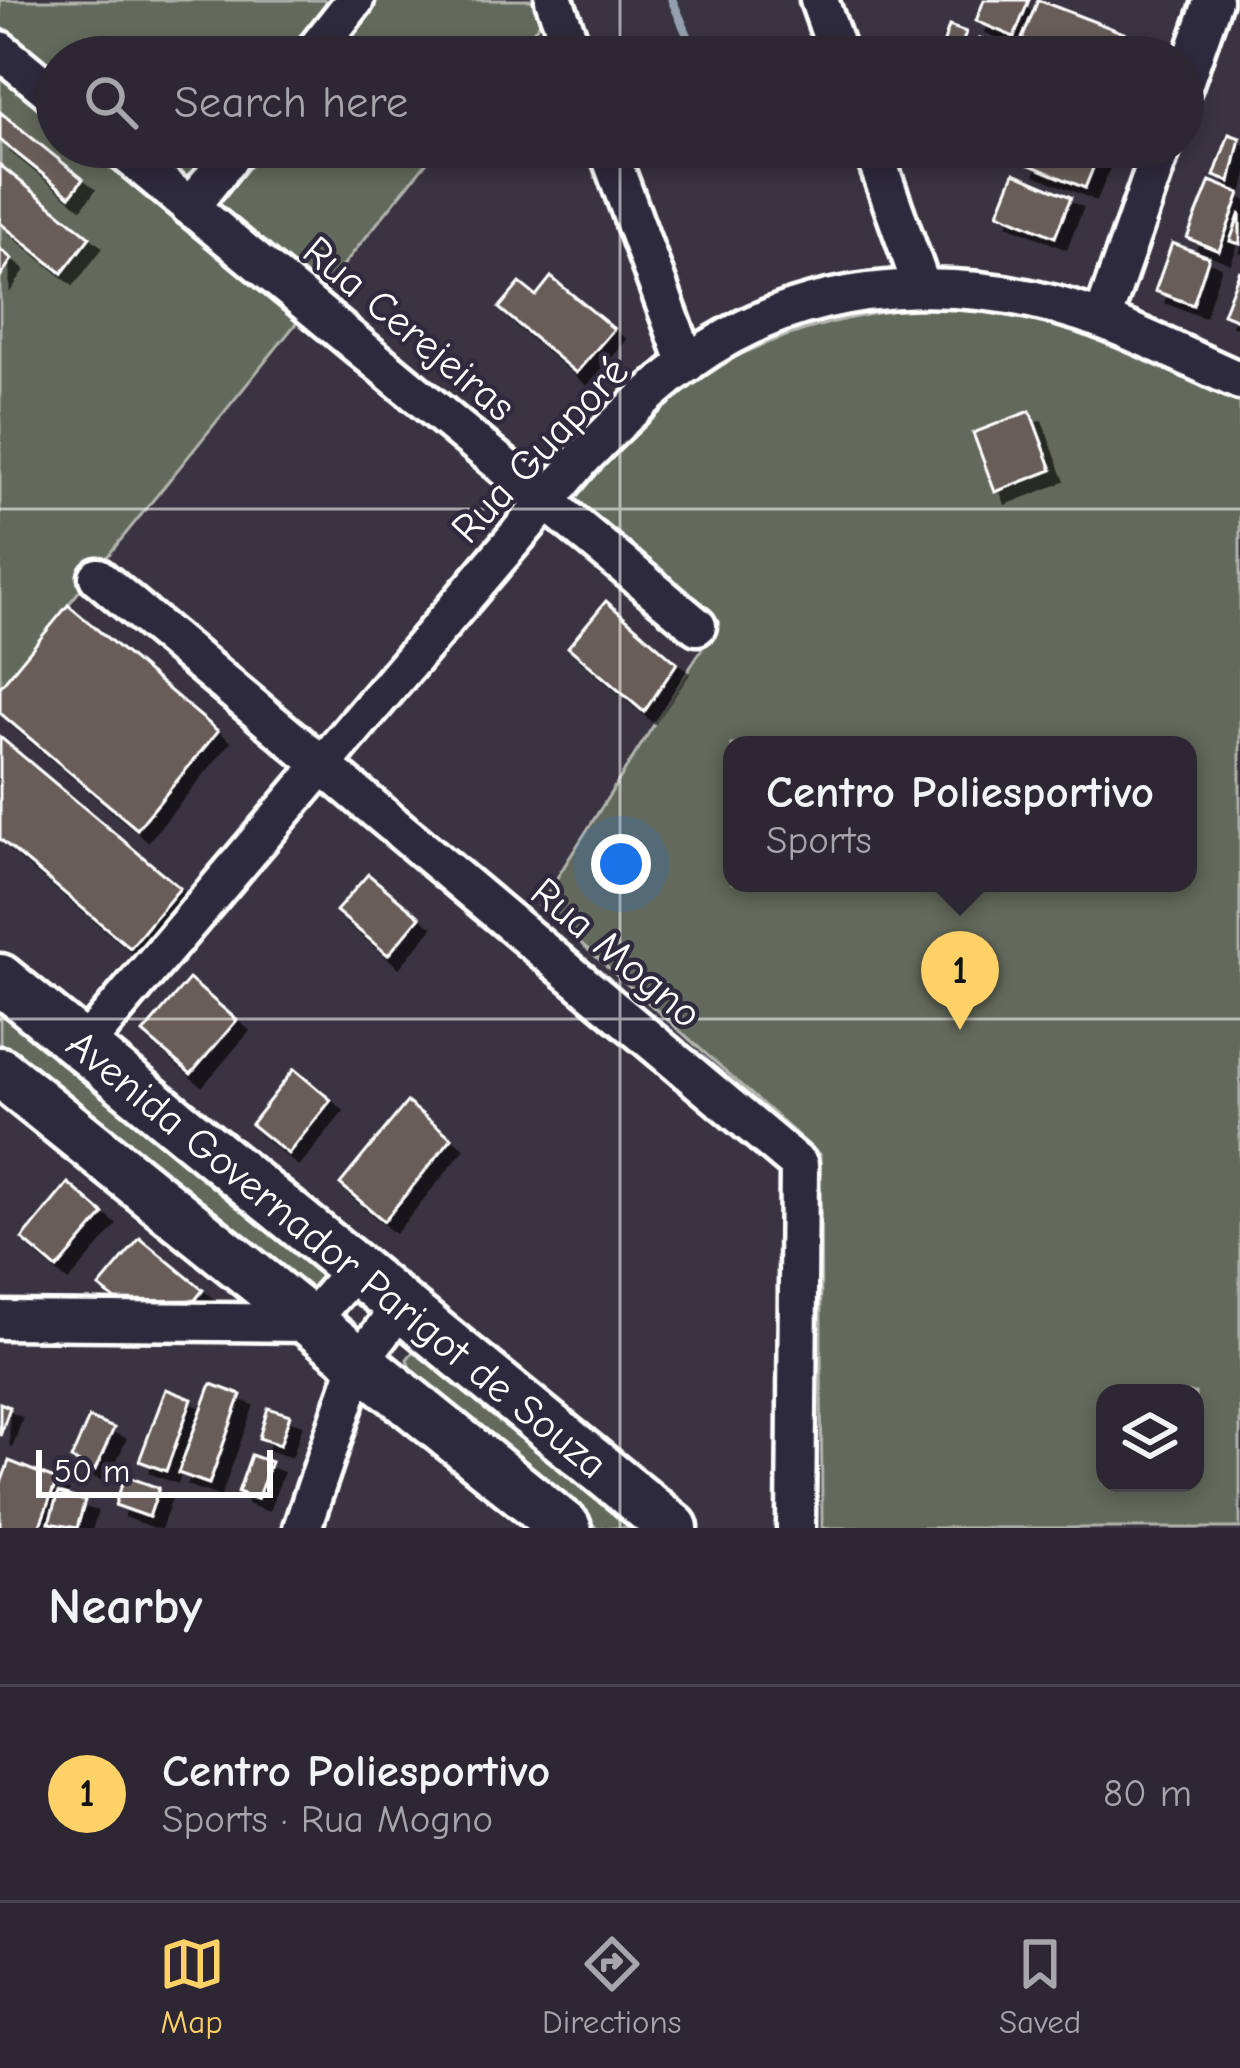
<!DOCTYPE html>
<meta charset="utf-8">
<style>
:root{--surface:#2c2732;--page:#38333e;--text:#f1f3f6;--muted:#a6a5ac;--line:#48444d;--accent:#ffd166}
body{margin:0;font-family:"Comic Neue",sans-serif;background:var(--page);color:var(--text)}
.controls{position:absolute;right:36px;bottom:36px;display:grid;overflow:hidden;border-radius:24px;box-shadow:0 6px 18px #0003}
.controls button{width:108px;height:108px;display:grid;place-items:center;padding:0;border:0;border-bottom:3px solid var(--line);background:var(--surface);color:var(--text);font:60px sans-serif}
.scale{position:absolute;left:36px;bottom:30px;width:237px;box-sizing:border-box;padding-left:12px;border:6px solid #fff;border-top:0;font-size:33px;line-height:42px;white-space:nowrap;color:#fff;-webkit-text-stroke:9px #2f2a3d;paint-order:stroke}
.you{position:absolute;left:621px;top:864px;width:42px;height:42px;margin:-30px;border:9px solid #fff;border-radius:50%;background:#1a73e8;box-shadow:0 0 0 18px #1a73e833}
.badge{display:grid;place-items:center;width:78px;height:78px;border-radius:50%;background:var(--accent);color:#111;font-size:39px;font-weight:700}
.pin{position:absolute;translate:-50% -99px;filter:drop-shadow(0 3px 6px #0008)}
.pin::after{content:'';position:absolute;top:63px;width:42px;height:36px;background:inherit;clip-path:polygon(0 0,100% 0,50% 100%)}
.popup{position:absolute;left:723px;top:736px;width:474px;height:156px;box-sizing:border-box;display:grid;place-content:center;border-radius:24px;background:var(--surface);filter:drop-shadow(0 3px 9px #0005);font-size:39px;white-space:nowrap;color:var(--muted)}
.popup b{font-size:45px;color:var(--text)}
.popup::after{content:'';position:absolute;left:50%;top:100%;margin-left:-24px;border:24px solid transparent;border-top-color:var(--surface)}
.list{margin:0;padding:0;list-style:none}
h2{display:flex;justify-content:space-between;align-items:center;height:156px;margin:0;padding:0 48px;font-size:51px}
h2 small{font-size:39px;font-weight:400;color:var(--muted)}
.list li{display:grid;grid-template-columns:78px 1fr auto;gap:36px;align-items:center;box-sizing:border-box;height:216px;padding:0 48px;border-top:3px solid var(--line)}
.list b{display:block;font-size:45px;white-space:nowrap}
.list p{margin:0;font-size:39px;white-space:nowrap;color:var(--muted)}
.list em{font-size:39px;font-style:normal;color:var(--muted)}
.icon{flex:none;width:66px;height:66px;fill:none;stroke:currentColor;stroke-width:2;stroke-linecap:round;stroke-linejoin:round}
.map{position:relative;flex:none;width:1240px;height:1528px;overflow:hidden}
.search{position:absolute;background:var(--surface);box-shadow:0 6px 18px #0003;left:36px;right:36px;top:36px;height:132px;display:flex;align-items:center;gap:30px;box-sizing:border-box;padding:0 42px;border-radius:66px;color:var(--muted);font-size:45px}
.sheet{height:372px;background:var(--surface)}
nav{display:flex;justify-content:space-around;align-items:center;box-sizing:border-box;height:168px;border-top:3px solid var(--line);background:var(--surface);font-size:33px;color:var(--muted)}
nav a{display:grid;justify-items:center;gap:6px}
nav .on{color:var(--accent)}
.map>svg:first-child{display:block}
</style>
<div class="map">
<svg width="1240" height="1528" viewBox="0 0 1240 1528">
<defs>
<filter id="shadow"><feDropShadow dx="11" dy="11" stdDeviation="0" flood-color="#0009"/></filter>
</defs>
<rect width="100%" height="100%" fill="#3a3442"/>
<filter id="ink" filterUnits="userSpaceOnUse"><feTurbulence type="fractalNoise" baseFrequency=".00833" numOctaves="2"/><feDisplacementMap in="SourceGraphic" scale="24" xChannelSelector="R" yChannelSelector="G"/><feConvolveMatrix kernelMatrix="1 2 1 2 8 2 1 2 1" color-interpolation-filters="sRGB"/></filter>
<g filter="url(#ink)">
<!-- green -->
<g fill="#64695b" stroke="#b2b4ad" stroke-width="3" fill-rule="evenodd">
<polygon points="0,0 537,0 543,19 512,57 57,57 57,147 439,147 0,689"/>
<path d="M 919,307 L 995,313 L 1086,331 L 1240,402 L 1240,1528 L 822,1528 L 820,1155 L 539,906 L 719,622 L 571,500 C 599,471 625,438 654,411 C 727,346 824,318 919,307 ZM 732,745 L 1188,745 L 1188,883 L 732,883 ZM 1105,1393 L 1195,1393 L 1195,1483 L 1105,1483 Z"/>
<polygon points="0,992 332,1267 321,1287 302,1292 0,1046"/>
<polygon points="416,1348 656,1528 597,1528 412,1376 407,1359"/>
</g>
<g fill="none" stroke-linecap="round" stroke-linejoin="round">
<!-- stream -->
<polyline stroke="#94a0ae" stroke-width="9" points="672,0 697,57"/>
</g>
<!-- building -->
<g fill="#685d58" stroke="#fff" stroke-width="3" filter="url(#shadow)">
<polygon points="984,0 1029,0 1014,37 976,21"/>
<polygon points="1038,0 1137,38 1129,57 1066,57 1022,39"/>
<polygon points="949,26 966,32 958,57 939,57"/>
<polygon points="980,38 1024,56 1024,57 972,57"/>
<polygon points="0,112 83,179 70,196 0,140"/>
<polygon points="1229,134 1240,138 1230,182 1214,176"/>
<polygon points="1032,147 1097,147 1101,148 1085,188 1025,163"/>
<polygon points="0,165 90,237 62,273 0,223"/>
<polygon points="1014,173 1071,197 1055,237 998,213"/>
<polygon points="1210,181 1240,193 1219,251 1187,238"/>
<polygon points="1240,213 1240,244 1230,241"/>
<polygon points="1172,243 1209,257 1193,305 1155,291"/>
<polygon points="0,249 12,259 0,277"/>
<polygon points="1240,270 1240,321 1223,314"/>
<polygon points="551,277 614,329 576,373 499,308 520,283 536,296"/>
<polygon points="1030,411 1052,470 995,492 973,433"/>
<polygon points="606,601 677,663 644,712 568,647"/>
<polygon points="68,605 218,731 137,829 0,713 0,687"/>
<polygon points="0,737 180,888 130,948 0,839"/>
<polygon points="368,874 420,917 388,955 336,911"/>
<polygon points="189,979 237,1020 191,1074 143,1033"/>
<polygon points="294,1069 331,1100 288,1154 251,1124"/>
<polygon points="407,1102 452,1138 384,1221 340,1184"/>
<polygon points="68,1183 104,1214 57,1269 22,1239"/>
<polygon points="140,1238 203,1290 195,1300 117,1301 99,1287"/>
<polygon points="211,1384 241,1395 209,1484 178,1473"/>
<polygon points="166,1389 192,1399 166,1471 139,1461"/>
<polygon points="0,1403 10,1407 0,1436"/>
<polygon points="268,1408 290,1415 280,1445 259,1438"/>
<polygon points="89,1418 114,1428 95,1470 71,1459"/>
<polygon points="251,1455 271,1462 257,1499 238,1492"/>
<polygon points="9,1461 57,1480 39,1528 0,1528 0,1486"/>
<polygon points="125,1476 159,1488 149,1517 115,1505"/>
<polygon points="58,1493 85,1501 77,1528 49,1523"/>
</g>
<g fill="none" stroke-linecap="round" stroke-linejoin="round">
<!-- street casing -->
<g stroke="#fff" stroke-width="45">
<g id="street">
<polyline points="554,0 575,57"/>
<polyline points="819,0 839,57"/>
<polyline points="0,50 57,97"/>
<polyline points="310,57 355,0"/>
<polyline points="1183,86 1213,0"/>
<polyline points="118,147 697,626"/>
<polyline points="607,147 687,364"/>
<polyline points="872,147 921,285"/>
<polyline points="190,207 238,147"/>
<polyline points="1102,320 1162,147"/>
<polyline points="98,577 799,1165 796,1528"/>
<path d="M 83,1047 L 582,459 C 627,413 673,367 730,336 C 843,274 986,276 1105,321 C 1151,339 1195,361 1240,381"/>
<polyline points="0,1320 308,1323 355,1269"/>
<polyline points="302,1528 358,1364 400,1307"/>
</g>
</g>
<!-- secondary casing -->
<g stroke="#fff" stroke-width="57">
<g id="secondary">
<path id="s1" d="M 0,979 L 673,1528"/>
<polyline points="0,1072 566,1528"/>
</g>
</g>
<!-- street -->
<use href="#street" stroke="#2f2a3d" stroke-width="36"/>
<!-- secondary -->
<use href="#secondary" stroke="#2f2a3d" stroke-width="48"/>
</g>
</g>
<!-- grid -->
<path fill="none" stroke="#fff" stroke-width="3" stroke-opacity="0.55" d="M 620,0 L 620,57M 620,147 L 620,1528M 0,509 L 1240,509M 0,1019 L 1240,1019"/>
<g text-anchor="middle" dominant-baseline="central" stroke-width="9" stroke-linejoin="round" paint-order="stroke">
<!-- street labels -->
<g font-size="42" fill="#fff" stroke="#2f2a3d">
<text transform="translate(409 329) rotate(40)">Rua Cerejeiras</text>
<text transform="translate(540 450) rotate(-47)">Rua Guaporé</text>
<text transform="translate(616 953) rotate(40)">Rua Mogno</text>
<text stroke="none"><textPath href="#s1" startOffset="435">Avenida Governador Parigot de Souza</textPath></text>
</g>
</g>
</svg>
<div class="controls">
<button><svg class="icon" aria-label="layers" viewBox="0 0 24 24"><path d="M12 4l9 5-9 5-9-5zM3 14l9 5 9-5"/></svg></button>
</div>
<div class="scale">50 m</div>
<div class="you"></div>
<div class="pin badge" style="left:960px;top:1030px">1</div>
<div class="popup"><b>Centro Poliesportivo</b>Sports</div>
<div class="search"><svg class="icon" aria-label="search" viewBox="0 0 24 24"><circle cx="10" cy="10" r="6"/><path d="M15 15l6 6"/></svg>Search here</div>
</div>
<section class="sheet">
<h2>Nearby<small></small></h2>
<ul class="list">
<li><span class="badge">1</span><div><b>Centro Poliesportivo</b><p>Sports · Rua Mogno</p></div><em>80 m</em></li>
</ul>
</section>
<nav>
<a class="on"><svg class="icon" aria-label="map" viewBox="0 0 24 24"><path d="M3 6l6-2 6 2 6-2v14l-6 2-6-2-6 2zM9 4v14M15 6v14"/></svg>Map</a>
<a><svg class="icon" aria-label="directions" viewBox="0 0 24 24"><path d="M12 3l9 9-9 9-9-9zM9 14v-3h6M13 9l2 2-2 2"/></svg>Directions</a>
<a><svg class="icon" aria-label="saved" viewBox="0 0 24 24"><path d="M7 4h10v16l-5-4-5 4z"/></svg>Saved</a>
</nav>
